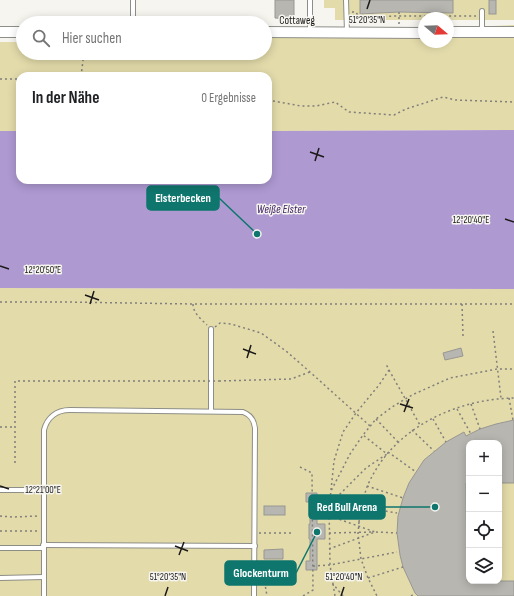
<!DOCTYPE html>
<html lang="de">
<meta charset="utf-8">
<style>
:root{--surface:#fff;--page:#f6f6f6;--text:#202124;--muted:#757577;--line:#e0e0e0}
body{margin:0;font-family:"Sofia Sans Condensed",sans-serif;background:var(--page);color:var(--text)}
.controls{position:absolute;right:12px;bottom:12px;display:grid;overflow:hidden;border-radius:8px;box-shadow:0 2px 10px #0003}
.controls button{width:36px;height:36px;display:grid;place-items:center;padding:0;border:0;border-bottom:1px solid var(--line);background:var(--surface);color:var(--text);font:20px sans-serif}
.compass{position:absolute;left:418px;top:12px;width:36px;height:36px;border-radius:50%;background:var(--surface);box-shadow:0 2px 10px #0003;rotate:109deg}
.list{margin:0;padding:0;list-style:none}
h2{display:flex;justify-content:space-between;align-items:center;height:52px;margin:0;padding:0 16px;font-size:17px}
h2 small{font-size:13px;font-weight:400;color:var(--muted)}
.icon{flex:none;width:22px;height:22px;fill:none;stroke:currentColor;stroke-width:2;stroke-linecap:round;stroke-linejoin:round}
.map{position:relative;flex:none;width:514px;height:596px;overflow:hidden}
.search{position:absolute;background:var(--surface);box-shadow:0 2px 10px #0003;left:16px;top:16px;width:256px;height:44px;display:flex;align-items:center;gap:10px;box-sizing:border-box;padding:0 14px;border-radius:22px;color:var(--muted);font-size:15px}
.panel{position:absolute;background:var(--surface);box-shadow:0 2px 10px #0003;left:16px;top:72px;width:256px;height:112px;border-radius:12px}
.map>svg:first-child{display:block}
</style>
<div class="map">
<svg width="514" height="596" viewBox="0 0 514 596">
<rect width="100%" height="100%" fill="#f6f5f0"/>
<!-- green -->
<g fill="#e3dbaa" fill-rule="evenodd">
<polygon points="324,0 514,0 514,20 448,20 448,18 424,18 424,20 335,20 335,8 324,8"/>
<polygon points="514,25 514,130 268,131 268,76 20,76 20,131 0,131 0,42 23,42 23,53 265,53 265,33 424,29 424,42 448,42 448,28"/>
<path d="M 0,288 L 514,289 L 514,596 L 0,596 ZM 469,443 L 499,443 L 499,581 L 469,581 Z"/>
</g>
<!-- water -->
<polygon fill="#ae99d1" points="514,130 514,289 0,288 0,131 20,131 20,180 268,180 268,131"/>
<!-- building -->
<g fill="#b7b6b0" stroke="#989792">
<polygon points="275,0 294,0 294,19 275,18"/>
<polygon points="360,0 453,0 453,13 399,12 360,14"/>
<rect x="489" y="0" width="7" height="14"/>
<polygon points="461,348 463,356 445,360 443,353"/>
<polygon points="514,420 514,483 499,483 499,443 469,443 469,483 466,483 467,581 514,581 514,596 418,596 415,593 403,567 400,555 397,533 398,516 403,498 409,483 424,460 446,442 464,432 466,436 480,429 496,424"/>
<polygon points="306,493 317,493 317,524 325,524 325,539 317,539 317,570 306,570 306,561 310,561 310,539 309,539 309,524 310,524 310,502 306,502"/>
<rect x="264" y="506" width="21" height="9"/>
<polygon points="283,549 283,559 264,559 264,550"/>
</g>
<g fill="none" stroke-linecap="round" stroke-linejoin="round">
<!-- service casing -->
<g stroke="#8e8e88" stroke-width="6">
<g id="service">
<polyline points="133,0 133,23"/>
<polyline points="346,0 347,32"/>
<polyline points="482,11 482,32"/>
<polyline points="310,32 310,0"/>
<polyline points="211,411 211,329"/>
<polyline points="0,490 43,490"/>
<polyline points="43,545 255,546"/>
<polyline points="0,548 44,548"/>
<polyline points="0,578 44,577"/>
<path d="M 44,596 L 44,430 C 47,418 56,410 70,410 L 243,412 C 251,415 254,420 255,428 L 254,596"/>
</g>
</g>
<!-- tertiary casing -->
<g stroke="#8e8e88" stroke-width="12">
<g id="tertiary">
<polyline points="0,32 23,32"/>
<polyline points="265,32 424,33"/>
<polyline points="448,32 514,32"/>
</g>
</g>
<!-- path -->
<g stroke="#807f7b" stroke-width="1.5" stroke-dasharray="2 3" stroke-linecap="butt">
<polyline points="352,12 356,12 359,17 399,16 476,16"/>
<polyline points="399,12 399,25"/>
<polyline points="81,76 84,53"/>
<polyline points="0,79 20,79"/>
<polyline points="268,100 301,106 316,106 335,102 349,112 394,115 406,109 443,97 455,100 514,102"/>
<polyline points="0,302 65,302 193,304 514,304"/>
<path d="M 193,304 C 193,313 201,319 207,325"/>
<polyline points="462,304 463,336"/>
<polyline points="215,327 220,323 231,324 261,333 286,351 310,372 370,426"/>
<polyline points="493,331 501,398"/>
<polyline points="389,370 420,425"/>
<polyline points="219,381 291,379 310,372"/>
<polyline points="509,398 513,420"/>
<polyline points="471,404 480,429"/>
<polyline points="457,409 471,434"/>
<polyline points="376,419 398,442"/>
<polyline points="433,419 446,442"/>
<polyline points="0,427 14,427"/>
<polyline points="412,430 434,451"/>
<polyline points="388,452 416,472"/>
<polyline points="15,463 15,381 198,381"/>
<polyline points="300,467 312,473 313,590 303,596"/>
<polyline points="367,486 403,498"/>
<polyline points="331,490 334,461 343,432 356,413 379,385 389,370 386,364"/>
<polyline points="312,498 330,498"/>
<polyline points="329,505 366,468 387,454 363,435"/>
<polyline points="361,507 397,513"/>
<polyline points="0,516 12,517 39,516"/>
<polyline points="330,516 375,532"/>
<path d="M 359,522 C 361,510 363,498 367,487 C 391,429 455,399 514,398"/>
<polyline points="0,531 38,531"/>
<polyline points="259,533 291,533"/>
<polyline points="329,533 373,532"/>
<polyline points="359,542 361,559 368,578 377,596"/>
<polyline points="329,549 375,532 397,533"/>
<polyline points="313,566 330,565 397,552"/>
<polyline points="260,570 263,570 264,578 267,596"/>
<polyline points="368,578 403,567"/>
<polyline points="333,584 335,596"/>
<polyline points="343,596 333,584 330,565 329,505 331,491 350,454 363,435 376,419 392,407 412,395 450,378 497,369 514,369"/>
<polyline points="411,596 415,593"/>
</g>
<!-- service -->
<use href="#service" stroke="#fff" stroke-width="4"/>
<!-- tertiary -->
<use href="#tertiary" stroke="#fff" stroke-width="10"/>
<!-- path-bridge -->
<g stroke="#807f7b" stroke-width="1.5" stroke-dasharray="2 3" stroke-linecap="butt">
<polyline points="198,381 219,381"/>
<polyline points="359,522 358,534 359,542"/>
</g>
</g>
<!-- ticks -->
<path fill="none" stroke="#1b1a18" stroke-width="1.5" d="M 367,9 L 370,0M 310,152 L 324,157M 315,161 L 319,148M 505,219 L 514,222M 0,266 L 9,269M 85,295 L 99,300M 90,304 L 94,291M 243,349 L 256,354M 247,358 L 251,345M 400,404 L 413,408M 404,412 L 409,399M 0,486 L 9,489M 175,546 L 188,551M 179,555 L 184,542M 165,596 L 168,587M 341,596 L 344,587"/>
<g text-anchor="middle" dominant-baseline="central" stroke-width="3" stroke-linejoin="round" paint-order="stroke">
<!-- street labels -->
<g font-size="11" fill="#1b1a18" stroke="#f6f5f0">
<text x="297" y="20">Cottaweg</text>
</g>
<!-- water labels -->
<g font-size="12" font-style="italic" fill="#422466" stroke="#f6f5f0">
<text x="281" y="209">Weiße Elster</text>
</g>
</g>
<g font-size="10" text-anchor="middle" fill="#1b1a18" stroke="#f6f5f0" stroke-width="3" stroke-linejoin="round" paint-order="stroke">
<text x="367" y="23">51°20'35"N</text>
<text x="471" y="223">12°20'40"E</text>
<text x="43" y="273">12°20'50"E</text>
<text x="43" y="493">12°21'00"E</text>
<text x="168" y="580">51°20'35"N</text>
<text x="344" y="580">51°20'40"N</text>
</g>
<!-- callouts -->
<path fill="none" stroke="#0f766e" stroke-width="1.5" d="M257 234L219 198M435 507L385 507M317 532L296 573"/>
<g fill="#0f766e" stroke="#f6f5f0" stroke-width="1.5">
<circle cx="257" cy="234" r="4"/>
<circle cx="435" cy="507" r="4"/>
<circle cx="317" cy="532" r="4"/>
</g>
<g fill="#0f766e" stroke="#0f766e" stroke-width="1.5">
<rect x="147" y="186" width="72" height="24" rx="4"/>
<rect x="309" y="495" width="76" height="24" rx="4"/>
<rect x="225" y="561" width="71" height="24" rx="4"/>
</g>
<g font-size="12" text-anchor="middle" font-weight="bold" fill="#fff">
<text x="183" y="202">Elsterbecken</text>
<text x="347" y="511">Red Bull Arena</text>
<text x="261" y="577">Glockenturm</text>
</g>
</svg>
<div class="controls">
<button>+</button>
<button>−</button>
<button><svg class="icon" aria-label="locate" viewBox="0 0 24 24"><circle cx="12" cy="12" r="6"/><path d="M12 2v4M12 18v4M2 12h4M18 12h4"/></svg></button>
<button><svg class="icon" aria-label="layers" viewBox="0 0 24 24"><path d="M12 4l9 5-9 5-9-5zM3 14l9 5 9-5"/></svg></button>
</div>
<svg class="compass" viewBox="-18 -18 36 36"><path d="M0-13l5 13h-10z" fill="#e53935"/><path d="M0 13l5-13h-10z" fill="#757577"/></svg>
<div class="search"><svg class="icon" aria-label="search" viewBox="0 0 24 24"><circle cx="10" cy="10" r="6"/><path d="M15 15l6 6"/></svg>Hier suchen</div>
<section class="panel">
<h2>In der Nähe<small>0 Ergebnisse</small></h2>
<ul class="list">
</ul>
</section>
</div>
